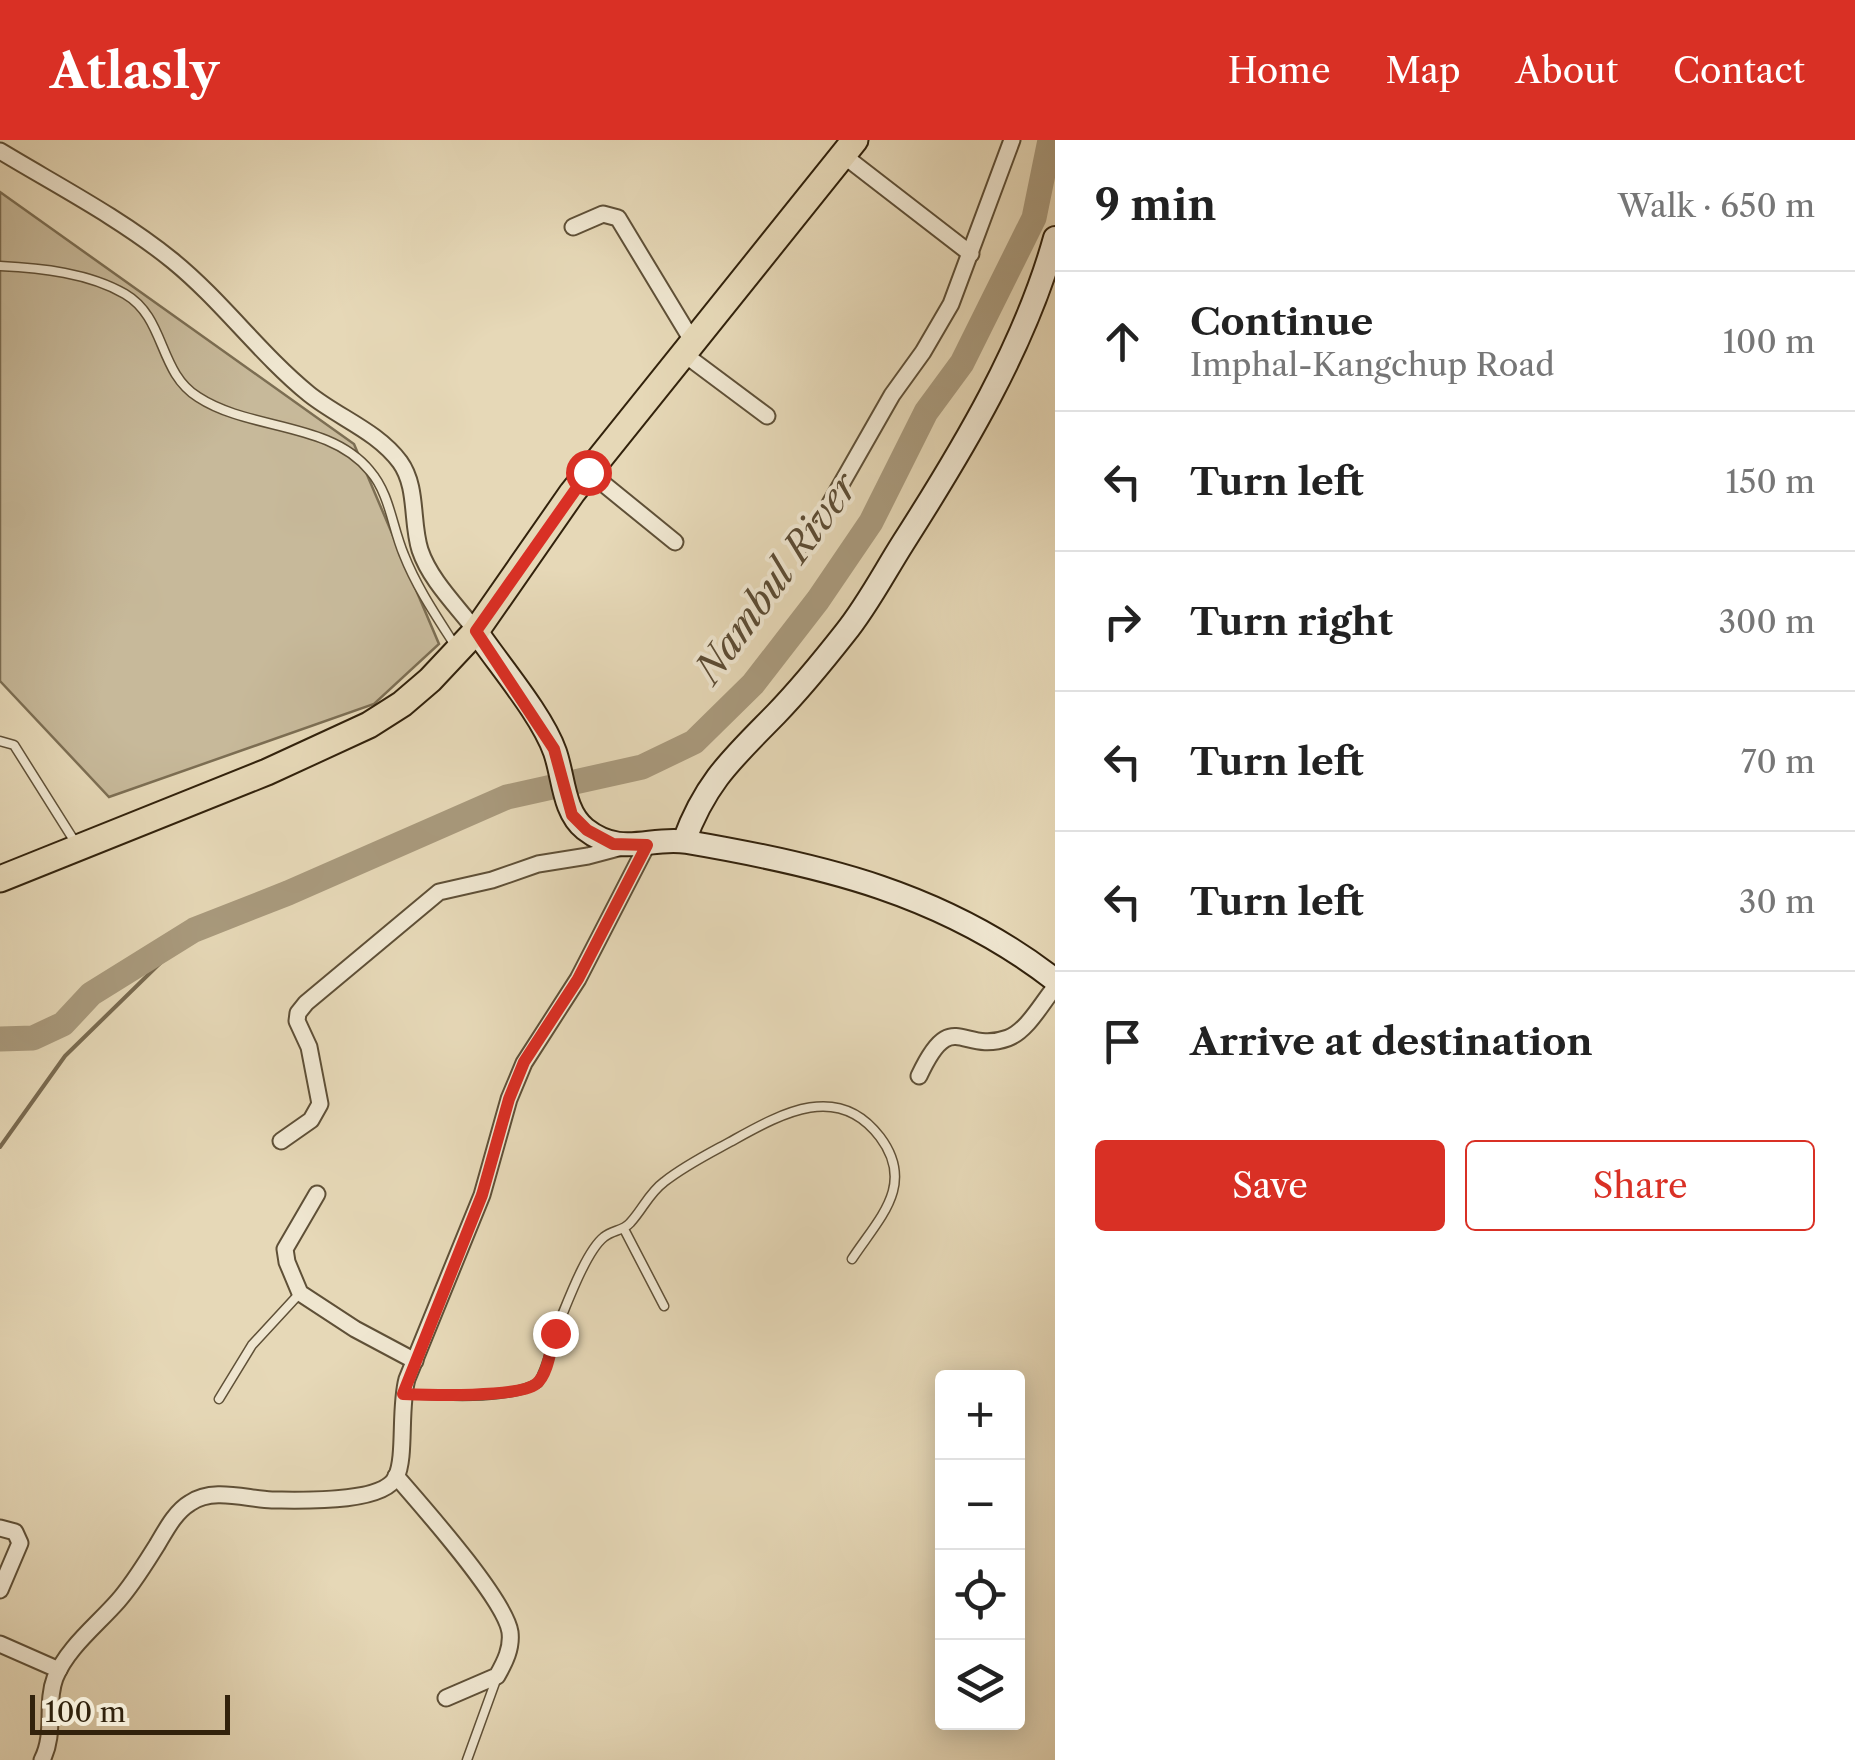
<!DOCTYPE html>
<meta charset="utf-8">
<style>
:root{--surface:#fff;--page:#f2f2f2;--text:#222;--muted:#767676;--line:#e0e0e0;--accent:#d93025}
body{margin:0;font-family:"Libre Caslon Text",serif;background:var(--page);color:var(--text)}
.controls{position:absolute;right:30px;bottom:30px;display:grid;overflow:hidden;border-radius:10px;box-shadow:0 5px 25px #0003}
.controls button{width:90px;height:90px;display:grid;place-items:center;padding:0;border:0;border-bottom:2px solid var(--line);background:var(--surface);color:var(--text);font:50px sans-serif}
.scale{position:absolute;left:30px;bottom:25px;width:200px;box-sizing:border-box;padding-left:10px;border:5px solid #32220c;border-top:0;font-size:28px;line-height:35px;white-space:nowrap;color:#32220c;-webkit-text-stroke:8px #efe6d0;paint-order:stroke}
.stop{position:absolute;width:30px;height:30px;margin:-22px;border:8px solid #d93025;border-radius:50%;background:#fff}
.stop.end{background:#d93025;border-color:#fff;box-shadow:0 2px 10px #0008}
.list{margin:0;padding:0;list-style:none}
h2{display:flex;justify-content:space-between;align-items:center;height:130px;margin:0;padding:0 40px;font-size:42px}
h2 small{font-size:32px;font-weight:400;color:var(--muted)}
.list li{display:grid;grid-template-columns:65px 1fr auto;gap:30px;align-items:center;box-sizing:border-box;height:140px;padding:0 40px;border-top:2px solid var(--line)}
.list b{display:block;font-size:38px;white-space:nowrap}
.list p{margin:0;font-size:32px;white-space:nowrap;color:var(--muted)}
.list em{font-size:32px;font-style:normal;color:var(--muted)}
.actions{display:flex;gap:20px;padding:30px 40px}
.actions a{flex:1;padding:22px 0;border:2px solid var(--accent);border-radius:10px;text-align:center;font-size:35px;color:var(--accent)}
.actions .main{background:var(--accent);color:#fff}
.icon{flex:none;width:55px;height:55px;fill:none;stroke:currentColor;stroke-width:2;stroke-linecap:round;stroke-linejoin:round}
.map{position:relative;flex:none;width:1055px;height:1620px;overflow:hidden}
header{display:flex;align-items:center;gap:60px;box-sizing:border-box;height:140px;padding:0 50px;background:var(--accent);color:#fff}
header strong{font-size:48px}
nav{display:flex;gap:55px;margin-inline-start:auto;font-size:35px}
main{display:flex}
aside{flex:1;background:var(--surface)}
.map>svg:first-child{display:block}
</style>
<header>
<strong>Atlasly</strong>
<nav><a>Home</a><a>Map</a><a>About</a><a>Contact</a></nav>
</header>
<main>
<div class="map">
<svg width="1055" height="1620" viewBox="0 0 1055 1620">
<rect width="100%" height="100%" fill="#e6d8b7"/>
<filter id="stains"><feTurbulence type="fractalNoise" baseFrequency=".002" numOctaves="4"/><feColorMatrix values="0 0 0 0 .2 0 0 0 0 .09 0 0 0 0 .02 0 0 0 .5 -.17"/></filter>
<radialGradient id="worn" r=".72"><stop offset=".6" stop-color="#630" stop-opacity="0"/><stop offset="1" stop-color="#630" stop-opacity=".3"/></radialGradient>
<!-- green -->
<polygon fill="#c7b99a" stroke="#7c6e53" stroke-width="2.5" points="0,52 354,304 439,504 374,564 109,657 0,541"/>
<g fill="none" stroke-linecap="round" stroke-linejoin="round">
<!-- stream -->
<polyline stroke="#796a50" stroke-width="4" points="0,1007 65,916 194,790"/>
<!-- river -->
<polyline stroke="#a99a7d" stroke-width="25" points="0,899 33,898 63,884 91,854 194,790 288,753 507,657 642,627 694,602 753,544 818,460 871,382 926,272 962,223 1034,78 1050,0"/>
<!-- lane casing -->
<g stroke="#5f5037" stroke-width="11">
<g id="lane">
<path d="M 0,126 C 41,128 89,133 125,154 C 166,178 158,232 198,257 C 250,291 329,281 370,331 C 390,354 392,387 404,415 C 417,448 437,477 456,507"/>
<polyline points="0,601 14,605 75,702"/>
<polyline points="624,1089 664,1166"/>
<path d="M 403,1254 C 438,1255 508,1261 538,1243 C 549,1226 551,1204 558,1185 C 567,1164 586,1111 604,1097 C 612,1090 623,1091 630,1083 C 643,1069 649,1053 664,1042 C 684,1026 708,1014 730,1002 C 779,975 837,940 880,997 C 916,1045 879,1078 852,1119"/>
<polyline points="219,1259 252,1205 300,1153"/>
<polyline points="467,1620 496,1540"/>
</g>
</g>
<!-- street casing -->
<g stroke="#5f5037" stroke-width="19">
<g id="street">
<path d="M 0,11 C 58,46 120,78 173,121 C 222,161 260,214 309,254 C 339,278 377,291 400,322 C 418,347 411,382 420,410 C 430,440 457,466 476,491"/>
<polyline points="843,15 971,114"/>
<polyline points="573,87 603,74 618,78 693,202"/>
<polyline points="684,214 767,276"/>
<polyline points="589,332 675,402"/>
<polyline points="807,404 892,255 923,212 951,164 1012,0"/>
<path d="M 919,936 C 952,865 961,915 1008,898 C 1027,891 1042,863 1055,847"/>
<polyline points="281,1001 311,980 320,964 309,907 297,881 298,873 306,863 439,752 492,740 538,724 588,716 622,707"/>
<polyline points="317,1054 285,1109 287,1122 300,1153 355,1189 415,1221"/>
<path d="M 396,1336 C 421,1365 505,1459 510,1492 C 512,1508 505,1522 497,1536 L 446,1558"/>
<polyline points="0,1388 15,1392 20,1403 0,1450"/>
<polyline points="0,1504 59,1530"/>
<path d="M 42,1620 C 56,1593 45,1564 55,1538 C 67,1508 97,1485 118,1461 C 133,1444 145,1424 157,1405 C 166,1390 175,1372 190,1363 C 213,1347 246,1359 272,1360 C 299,1360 383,1364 396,1337 C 406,1318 399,1268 407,1239 L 482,1055 L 509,959 L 524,923 L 578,839 L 647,705"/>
</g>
</g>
<!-- secondary casing -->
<g stroke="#32220c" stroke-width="26">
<g id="secondary">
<path d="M 476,491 C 499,525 542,575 555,612 C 564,638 563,671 585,689 C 622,718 649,696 687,702 C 823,725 944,754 1055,840"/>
<path d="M 684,701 C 706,641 733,618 776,574 C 801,548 823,521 845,493 C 867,466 884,433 903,403 C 963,309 1025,206 1055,98"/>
</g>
</g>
<!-- primary casing -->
<g stroke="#32220c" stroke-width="29">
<polyline id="primary" points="0,739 267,632 369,585 402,564 430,540 476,491 572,353 855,0"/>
</g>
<!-- lane -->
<use href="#lane" stroke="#efe6d0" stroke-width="8"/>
<!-- street -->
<use href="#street" stroke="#efe6d0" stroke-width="15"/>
<!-- secondary -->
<use href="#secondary" stroke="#efe6d0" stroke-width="22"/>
<!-- primary -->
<use href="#primary" stroke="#e6d8b7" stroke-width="25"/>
</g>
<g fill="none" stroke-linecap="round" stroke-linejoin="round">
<!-- route -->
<path stroke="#d93025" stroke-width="12" d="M 555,1193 C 551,1207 548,1235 536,1244 C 518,1258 429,1255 403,1254 L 482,1055 L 509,959 L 524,922 L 578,839 L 647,705 L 613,704 L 587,690 L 572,675 L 554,609 L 476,491 L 588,332"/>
</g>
<g text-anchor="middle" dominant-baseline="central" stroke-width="8" stroke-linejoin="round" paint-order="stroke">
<!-- water labels -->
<g font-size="38" font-style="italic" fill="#5c4c34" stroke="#efe6d0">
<text transform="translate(776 438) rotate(-54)">Nambul River</text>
</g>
</g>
<rect width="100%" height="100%" filter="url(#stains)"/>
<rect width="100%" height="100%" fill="url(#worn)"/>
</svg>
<div class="controls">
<button>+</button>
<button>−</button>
<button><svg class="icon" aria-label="locate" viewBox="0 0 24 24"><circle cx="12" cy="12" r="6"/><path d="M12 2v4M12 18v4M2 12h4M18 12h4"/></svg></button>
<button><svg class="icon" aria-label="layers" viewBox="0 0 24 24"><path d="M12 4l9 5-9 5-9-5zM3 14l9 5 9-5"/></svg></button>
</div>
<div class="scale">100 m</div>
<div class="stop" style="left:588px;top:332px"></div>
<div class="stop end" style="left:555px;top:1193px"></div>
</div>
<aside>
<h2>9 min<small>Walk · 650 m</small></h2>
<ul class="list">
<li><svg class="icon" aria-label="ahead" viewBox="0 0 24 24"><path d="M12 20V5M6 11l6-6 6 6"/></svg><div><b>Continue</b><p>Imphal-Kangchup Road</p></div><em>100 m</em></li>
<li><svg class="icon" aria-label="left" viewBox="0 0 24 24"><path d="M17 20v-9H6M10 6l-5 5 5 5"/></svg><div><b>Turn left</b></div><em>150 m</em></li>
<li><svg class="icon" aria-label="right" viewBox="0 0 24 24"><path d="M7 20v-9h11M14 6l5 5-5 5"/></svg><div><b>Turn right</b></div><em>300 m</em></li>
<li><svg class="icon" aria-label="left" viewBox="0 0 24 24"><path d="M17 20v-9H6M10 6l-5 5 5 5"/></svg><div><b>Turn left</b></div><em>70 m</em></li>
<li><svg class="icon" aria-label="left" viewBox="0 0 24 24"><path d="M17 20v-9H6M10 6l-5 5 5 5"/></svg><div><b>Turn left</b></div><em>30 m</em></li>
<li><svg class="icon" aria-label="arrive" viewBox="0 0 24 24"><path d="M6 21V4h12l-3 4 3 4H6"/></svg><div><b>Arrive at destination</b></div></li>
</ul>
<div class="actions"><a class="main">Save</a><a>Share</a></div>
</aside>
</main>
